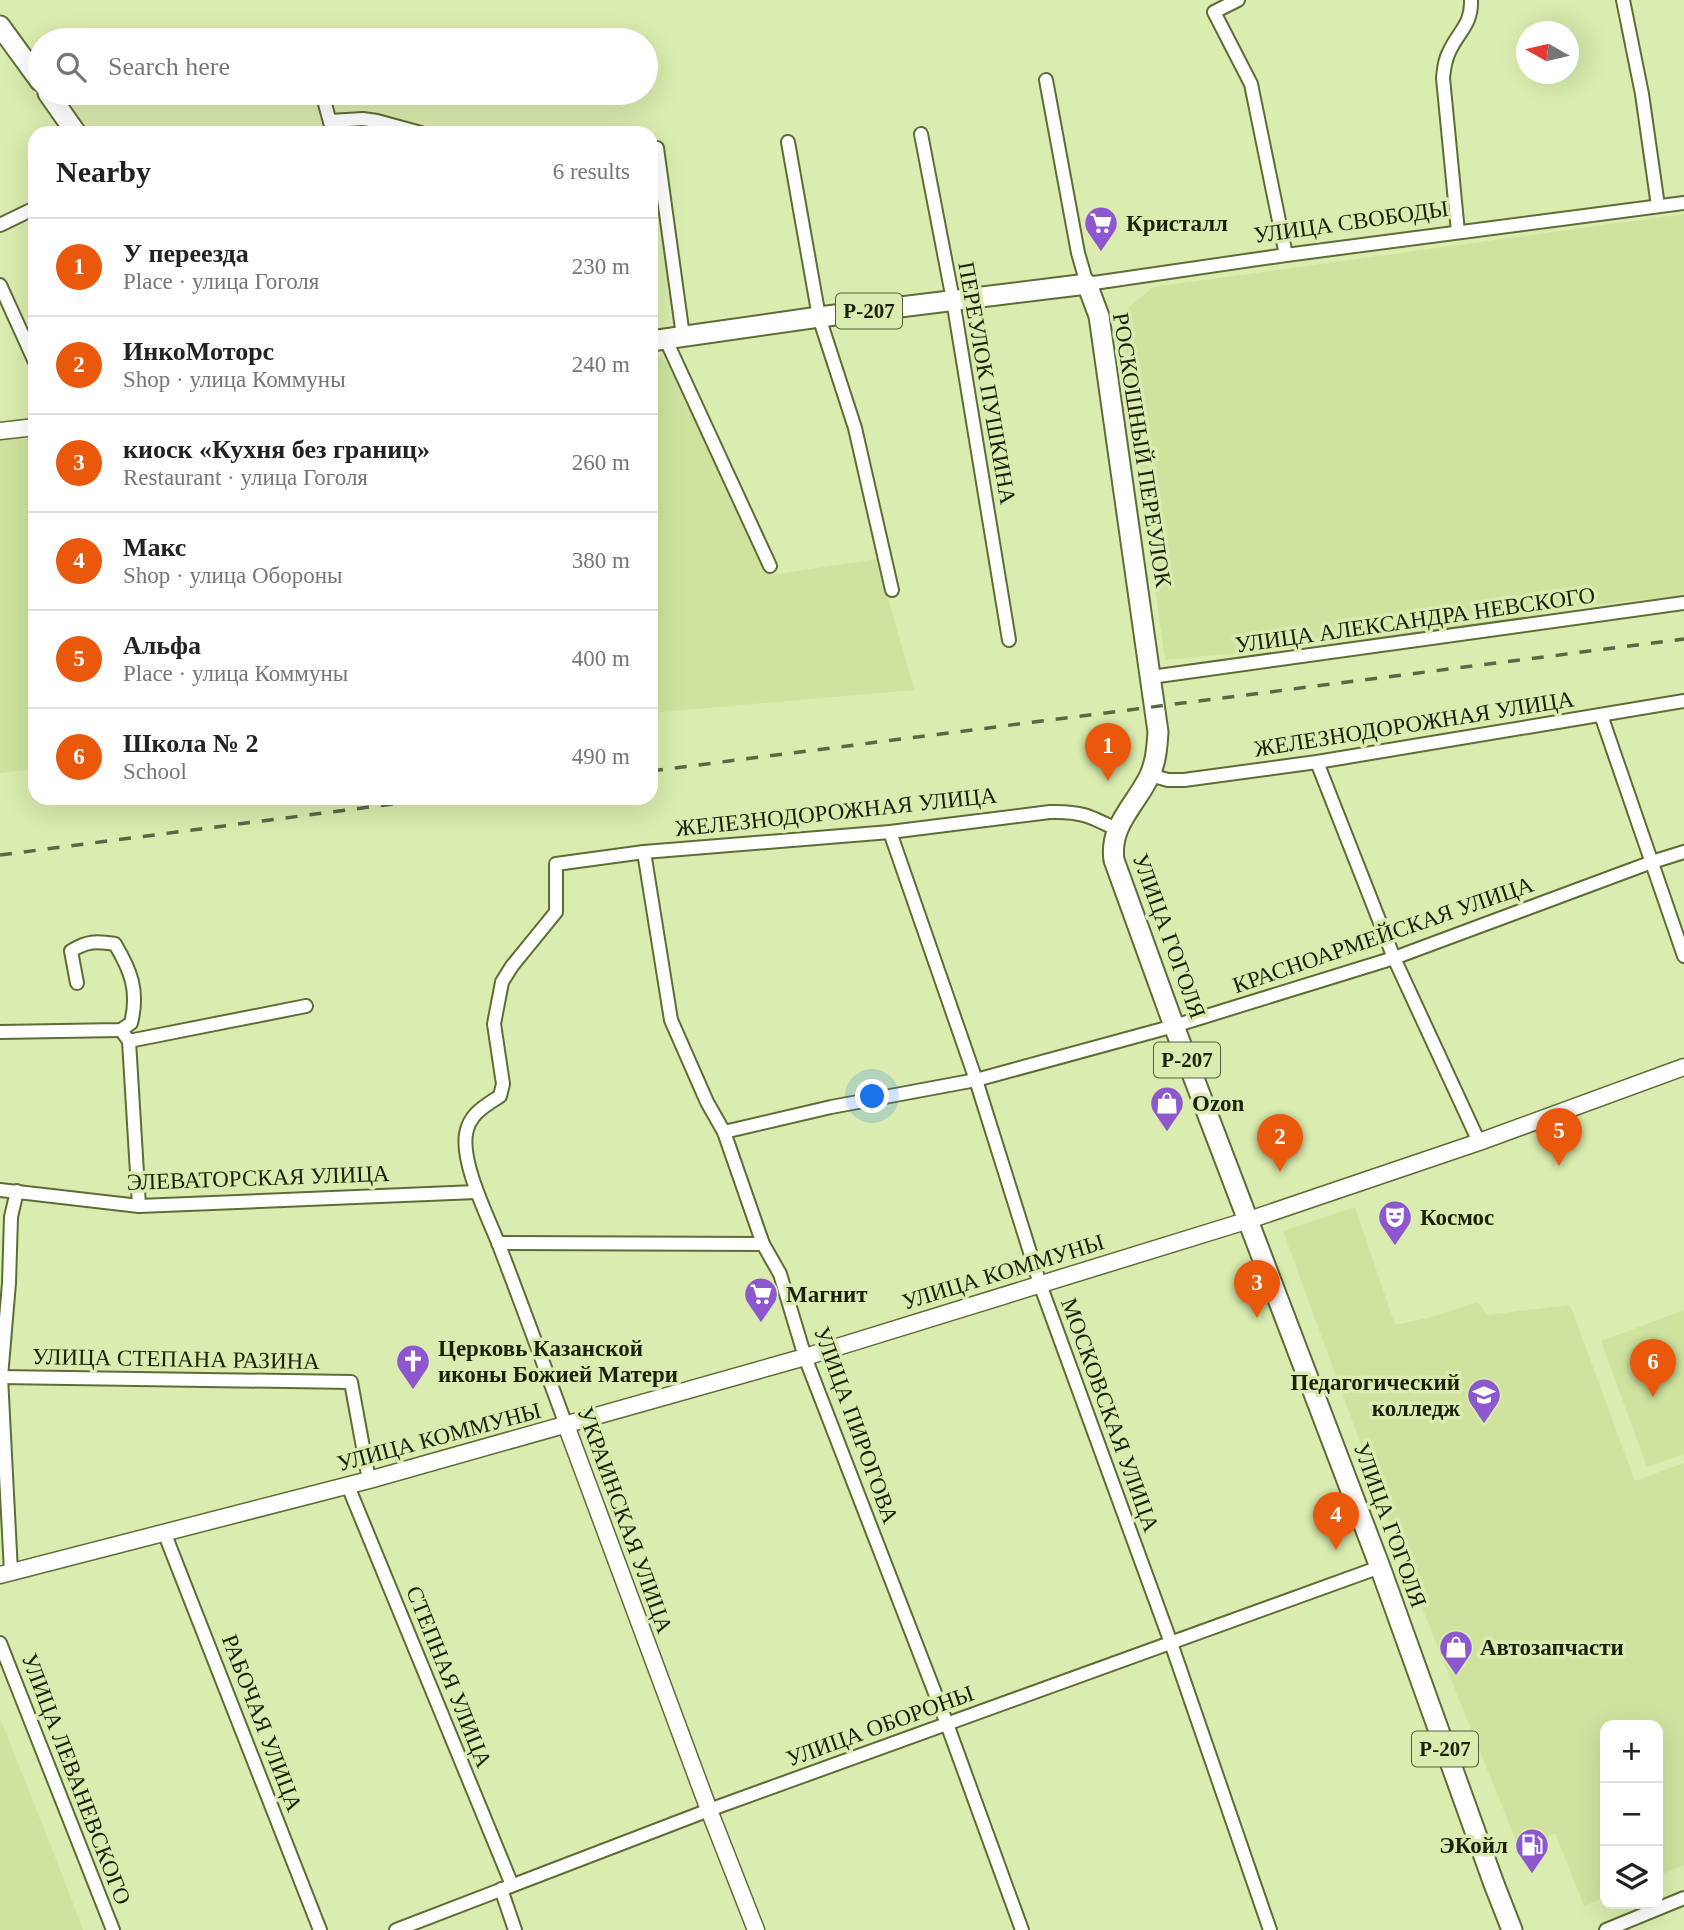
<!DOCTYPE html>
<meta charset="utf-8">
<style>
:root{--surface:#fff;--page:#f2f2f2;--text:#222;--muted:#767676;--line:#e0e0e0;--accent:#ea580c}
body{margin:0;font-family:"Times New Roman",serif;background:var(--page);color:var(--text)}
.controls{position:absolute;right:21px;bottom:21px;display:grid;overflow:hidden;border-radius:14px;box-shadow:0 7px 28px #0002}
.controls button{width:63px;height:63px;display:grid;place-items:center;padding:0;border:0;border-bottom:2px solid var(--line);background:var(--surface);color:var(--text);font:35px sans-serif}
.compass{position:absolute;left:1516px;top:21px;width:63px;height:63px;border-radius:50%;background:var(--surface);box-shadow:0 7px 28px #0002;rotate:278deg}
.you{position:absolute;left:873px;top:1097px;width:24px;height:24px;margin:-18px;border:5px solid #fff;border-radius:50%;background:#1a73e8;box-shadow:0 0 0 10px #1a73e833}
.badge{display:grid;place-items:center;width:46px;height:46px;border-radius:50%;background:var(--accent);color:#fff;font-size:23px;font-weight:700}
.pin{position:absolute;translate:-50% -58px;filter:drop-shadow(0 2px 4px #0008)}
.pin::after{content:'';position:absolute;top:37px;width:24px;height:21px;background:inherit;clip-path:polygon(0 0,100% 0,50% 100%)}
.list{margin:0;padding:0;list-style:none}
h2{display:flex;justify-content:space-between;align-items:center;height:91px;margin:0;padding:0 28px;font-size:30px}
h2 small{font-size:23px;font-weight:400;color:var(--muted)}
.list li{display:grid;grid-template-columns:46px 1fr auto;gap:21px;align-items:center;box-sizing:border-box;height:98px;padding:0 28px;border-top:2px solid var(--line)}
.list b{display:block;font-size:26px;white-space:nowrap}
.list p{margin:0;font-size:23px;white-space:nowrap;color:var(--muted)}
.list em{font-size:23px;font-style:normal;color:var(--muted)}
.icon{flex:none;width:38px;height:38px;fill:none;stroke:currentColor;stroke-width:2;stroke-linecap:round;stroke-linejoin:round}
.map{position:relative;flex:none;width:1684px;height:1930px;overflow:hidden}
.search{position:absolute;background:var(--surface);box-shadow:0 7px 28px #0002;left:28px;top:28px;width:630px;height:77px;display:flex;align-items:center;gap:18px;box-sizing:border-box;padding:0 24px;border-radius:38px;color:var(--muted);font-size:26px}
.panel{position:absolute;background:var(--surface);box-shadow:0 7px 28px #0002;left:28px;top:126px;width:630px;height:679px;border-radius:21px}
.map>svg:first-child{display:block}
</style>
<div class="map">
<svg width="1684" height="1930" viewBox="0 0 1684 1930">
<rect width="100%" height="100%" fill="#daecaf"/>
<!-- built -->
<g fill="#cfe39f">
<polygon points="1684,214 1684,595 1550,610 1527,620 1286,648 1165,660 1118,317 1147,292 1154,287"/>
<polygon points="661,357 684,384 771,575 877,559 914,690 651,713 651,359"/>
<polygon points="35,431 35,769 0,773 0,435"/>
<polygon points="1355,1207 1395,1325 1432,1317 1478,1302 1487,1315 1570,1305 1635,1481 1684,1463 1684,1865 1658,1876 1658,1725 1605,1725 1605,1897 1584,1906 1555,1833 1519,1848 1406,1568 1283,1231"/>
<polygon points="1684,1310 1684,1454 1647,1467 1601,1341"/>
<polygon points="0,1718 56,1859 83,1930 0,1930"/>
</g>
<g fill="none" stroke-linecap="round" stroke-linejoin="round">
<!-- minor casing -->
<g stroke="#5e6d35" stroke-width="16">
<g id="minor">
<polyline points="1238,0 1214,12 1251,84 1286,255"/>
<polyline points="1623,0 1642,94 1658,206"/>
<polyline points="1046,80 1078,253 1087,284 1286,255 1684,203"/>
<polyline points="322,93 333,133"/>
<polyline points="330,121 363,119 377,121 421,133"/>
<polyline points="921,134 953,300 1009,640"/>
<polyline points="788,142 819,317 855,428 892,590"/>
<polyline points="657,148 683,336"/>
<polyline points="0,225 35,208"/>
<path d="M 1458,232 L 1443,78 C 1444,68 1445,59 1450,50 C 1459,31 1472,24 1471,0"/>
<polyline points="0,285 35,362"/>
<polyline points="665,338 770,566"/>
<polyline points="1151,677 1684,603"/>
<polyline points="1601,715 1684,956"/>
<polyline points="1317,762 1394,958 1479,1142"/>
<polyline points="1150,775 1168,780 1184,780 1317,762 1684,701"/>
<polyline points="890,832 976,1080 1040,1284 1171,1643 1270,1930"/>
<polyline points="644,852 671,1020 707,1102 724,1132 763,1244 780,1274 805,1357 947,1724 1022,1930"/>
<polyline points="121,1030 129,1041 306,1006"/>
<path d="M 0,1032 L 121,1030 L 131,1023 C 139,991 131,971 115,944 C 96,941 87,941 71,951 L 77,983"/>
<polyline points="129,1041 139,1206"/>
<polyline points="724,1132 831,1107 976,1080 1174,1026 1394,958 1652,862 1684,852"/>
<polyline points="0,1190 139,1206 476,1192"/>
<polyline points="498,1243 763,1244"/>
<polyline points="0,1377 351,1382 369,1480"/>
<path d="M 566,1425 C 544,1365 522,1305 499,1245 C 488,1217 461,1164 466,1134 C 469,1114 485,1106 500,1096 L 503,1084 L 494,1024 L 502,982 L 512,966 L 556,912 L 556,864 L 644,852 L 890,832 L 1050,812 C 1080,811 1090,816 1116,829"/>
<polyline points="348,1486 512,1885"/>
<polyline points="164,1532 320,1930"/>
<polyline points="11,1572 1,1377 9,1283 11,1217 17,1191"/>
<polyline points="0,1643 113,1930"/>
<polyline points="501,1889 515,1930"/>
<polyline points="396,1930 709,1810 1380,1567"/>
<polyline points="1606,1930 1684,1898"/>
</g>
</g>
<!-- tertiary casing -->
<g stroke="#5e6d35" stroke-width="19">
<g id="tertiary">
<polyline points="0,431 35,427"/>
<polyline points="566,1425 709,1810 756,1930"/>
<polyline points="0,1575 369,1480 805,1357 1249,1220 1479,1142 1684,1067"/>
</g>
</g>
<!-- primary casing -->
<g stroke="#5e6d35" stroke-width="23">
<g id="primary">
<polyline points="0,26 40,81"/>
<polyline points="48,93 76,133"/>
<path d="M 651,341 L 819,317 L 1087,284 L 1099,316 L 1158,732 C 1157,747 1156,761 1150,775 C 1136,805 1109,825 1114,860 L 1174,1026 L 1380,1567 L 1494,1884 L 1512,1930"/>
</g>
</g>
<!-- minor -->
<use href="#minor" stroke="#fff" stroke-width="12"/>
<!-- tertiary -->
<use href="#tertiary" stroke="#fff" stroke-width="16"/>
<!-- primary -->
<use href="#primary" stroke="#fff" stroke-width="19"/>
<!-- rail -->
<g stroke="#5d6743" stroke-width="3.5" stroke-dasharray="12 12" stroke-linecap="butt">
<polyline points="651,771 1684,639"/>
<polyline points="0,855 439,798"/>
</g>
</g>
<!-- icons -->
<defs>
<g id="supermarket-pin" transform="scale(1.75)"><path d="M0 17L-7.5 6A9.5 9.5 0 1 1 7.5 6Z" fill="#8d57cf" stroke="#daecaf"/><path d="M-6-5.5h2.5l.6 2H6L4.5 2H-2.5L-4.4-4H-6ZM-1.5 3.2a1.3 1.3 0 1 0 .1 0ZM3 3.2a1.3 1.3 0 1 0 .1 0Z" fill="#fff"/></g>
<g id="shop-pin" transform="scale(1.75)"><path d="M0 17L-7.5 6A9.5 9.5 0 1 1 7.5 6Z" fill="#8d57cf" stroke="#daecaf"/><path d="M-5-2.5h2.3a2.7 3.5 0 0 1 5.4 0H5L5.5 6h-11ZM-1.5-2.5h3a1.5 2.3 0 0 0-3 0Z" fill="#fff"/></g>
<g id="theatre-pin" transform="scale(1.75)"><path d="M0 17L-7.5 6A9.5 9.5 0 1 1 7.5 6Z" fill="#8d57cf" stroke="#daecaf"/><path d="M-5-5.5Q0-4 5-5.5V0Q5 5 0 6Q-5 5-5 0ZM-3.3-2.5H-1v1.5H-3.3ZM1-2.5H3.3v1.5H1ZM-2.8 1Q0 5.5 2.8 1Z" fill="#fff"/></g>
<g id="church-pin" transform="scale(1.75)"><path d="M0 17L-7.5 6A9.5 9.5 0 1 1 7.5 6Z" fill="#8d57cf" stroke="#daecaf"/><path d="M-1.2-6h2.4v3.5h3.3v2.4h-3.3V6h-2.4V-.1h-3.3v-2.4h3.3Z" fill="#fff"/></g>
<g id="university-pin" transform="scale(1.75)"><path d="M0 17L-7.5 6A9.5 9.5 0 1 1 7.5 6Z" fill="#8d57cf" stroke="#daecaf"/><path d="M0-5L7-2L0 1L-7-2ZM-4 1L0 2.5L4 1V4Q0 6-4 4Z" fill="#fff"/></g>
<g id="fuel-pin" transform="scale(1.75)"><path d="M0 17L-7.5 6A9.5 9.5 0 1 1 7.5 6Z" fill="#8d57cf" stroke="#daecaf"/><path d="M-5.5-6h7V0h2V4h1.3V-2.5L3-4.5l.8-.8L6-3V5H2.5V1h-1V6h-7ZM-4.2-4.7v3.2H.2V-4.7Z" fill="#fff"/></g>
</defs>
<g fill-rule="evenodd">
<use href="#supermarket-pin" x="1101" y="223"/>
<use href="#shop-pin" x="1167" y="1103"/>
<use href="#theatre-pin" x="1395" y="1217"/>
<use href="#supermarket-pin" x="761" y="1294"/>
<use href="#church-pin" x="413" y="1361"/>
<use href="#university-pin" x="1484" y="1395"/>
<use href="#shop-pin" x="1456" y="1647"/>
<use href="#fuel-pin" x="1532" y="1845"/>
</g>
<g text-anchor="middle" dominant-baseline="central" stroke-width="7" stroke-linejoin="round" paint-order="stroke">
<!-- shield labels -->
<g fill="#daecaf" stroke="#545e3c" stroke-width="2">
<rect x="836" y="293.5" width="66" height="35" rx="5"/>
<rect x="1154" y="1042.5" width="66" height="35" rx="5"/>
<rect x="1412" y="1731.5" width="66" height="35" rx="5"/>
</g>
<g font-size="21" font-weight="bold" fill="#1b210a">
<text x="869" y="311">Р-207</text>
<text x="1187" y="1060">Р-207</text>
<text x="1445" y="1749">Р-207</text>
</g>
<!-- street labels -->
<g font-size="23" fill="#1b210a" stroke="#daecaf">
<text transform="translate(1351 222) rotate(-8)">УЛИЦА СВОБОДЫ</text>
<text transform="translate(987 383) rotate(80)">ПЕРЕУЛОК ПУШКИНА</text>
<text transform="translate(1142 450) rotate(81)">РОСКОШНЫЙ ПЕРЕУЛОК</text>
<text transform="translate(1415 620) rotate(-8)">УЛИЦА АЛЕКСАНДРА НЕВСКОГО</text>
<text transform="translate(1414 724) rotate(-9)">ЖЕЛЕЗНОДОРОЖНАЯ УЛИЦА</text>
<text transform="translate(836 812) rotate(-6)">ЖЕЛЕЗНОДОРОЖНАЯ УЛИЦА</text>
<text transform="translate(1383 935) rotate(-19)">КРАСНОАРМЕЙСКАЯ УЛИЦА</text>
<text transform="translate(1169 936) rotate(70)">УЛИЦА ГОГОЛЯ</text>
<text transform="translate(258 1178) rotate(-2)">ЭЛЕВАТОРСКАЯ УЛИЦА</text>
<text transform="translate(1003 1272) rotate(-17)">УЛИЦА КОММУНЫ</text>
<text transform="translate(176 1359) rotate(1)">УЛИЦА СТЕПАНА РАЗИНА</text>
<text transform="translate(1110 1415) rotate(70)">МОСКОВСКАЯ УЛИЦА</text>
<text transform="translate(856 1425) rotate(70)">УЛИЦА ПИРОГОВА</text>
<text transform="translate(439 1437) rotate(-15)">УЛИЦА КОММУНЫ</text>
<text transform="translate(625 1520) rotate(70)">УКРАИНСКАЯ УЛИЦА</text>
<text transform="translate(1390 1525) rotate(70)">УЛИЦА ГОГОЛЯ</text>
<text transform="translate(449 1677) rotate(68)">СТЕПНАЯ УЛИЦА</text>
<text transform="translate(262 1723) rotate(69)">РАБОЧАЯ УЛИЦА</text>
<text transform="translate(880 1726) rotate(-20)">УЛИЦА ОБОРОНЫ</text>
<text transform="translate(76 1779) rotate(69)">УЛИЦА ЛЕВАНЕВСКОГО</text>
</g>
<!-- poi labels -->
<g font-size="23" font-weight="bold" fill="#1b210a" stroke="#daecaf" text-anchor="start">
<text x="1126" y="223">Кристалл</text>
<text x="1192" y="1103">Ozon</text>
<text x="1420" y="1217">Космос</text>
<text x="786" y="1294">Магнит</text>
<text x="438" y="1348">Церковь Казанской<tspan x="438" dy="26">иконы Божией Матери</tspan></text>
<text x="1460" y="1382" text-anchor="end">Педагогический<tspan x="1460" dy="26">колледж</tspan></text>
<text x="1480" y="1647">Автозапчасти</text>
<text x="1508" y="1845" text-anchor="end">ЭКойл</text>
</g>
</g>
</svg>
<div class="controls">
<button>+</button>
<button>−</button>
<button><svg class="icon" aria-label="layers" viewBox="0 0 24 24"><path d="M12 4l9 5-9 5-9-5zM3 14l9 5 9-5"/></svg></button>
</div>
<svg class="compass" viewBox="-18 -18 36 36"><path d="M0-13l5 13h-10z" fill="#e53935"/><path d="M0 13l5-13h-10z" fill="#767676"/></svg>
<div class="you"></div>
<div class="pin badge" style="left:1108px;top:781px">1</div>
<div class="pin badge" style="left:1280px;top:1172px">2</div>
<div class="pin badge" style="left:1257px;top:1318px">3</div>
<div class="pin badge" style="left:1336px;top:1550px">4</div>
<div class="pin badge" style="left:1559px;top:1166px">5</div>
<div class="pin badge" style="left:1653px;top:1397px">6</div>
<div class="search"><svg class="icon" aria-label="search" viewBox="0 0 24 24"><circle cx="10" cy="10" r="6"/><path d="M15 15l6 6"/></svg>Search here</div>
<section class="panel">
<h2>Nearby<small>6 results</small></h2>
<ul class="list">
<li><span class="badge">1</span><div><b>У переезда</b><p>Place · улица Гоголя</p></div><em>230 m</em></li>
<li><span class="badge">2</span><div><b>ИнкоМоторс</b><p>Shop · улица Коммуны</p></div><em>240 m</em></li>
<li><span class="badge">3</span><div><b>киоск «Кухня без границ»</b><p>Restaurant · улица Гоголя</p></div><em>260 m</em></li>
<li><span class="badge">4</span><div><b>Макс</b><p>Shop · улица Обороны</p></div><em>380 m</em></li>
<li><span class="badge">5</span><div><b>Альфа</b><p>Place · улица Коммуны</p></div><em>400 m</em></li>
<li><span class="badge">6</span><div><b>Школа № 2</b><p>School</p></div><em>490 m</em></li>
</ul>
</section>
</div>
